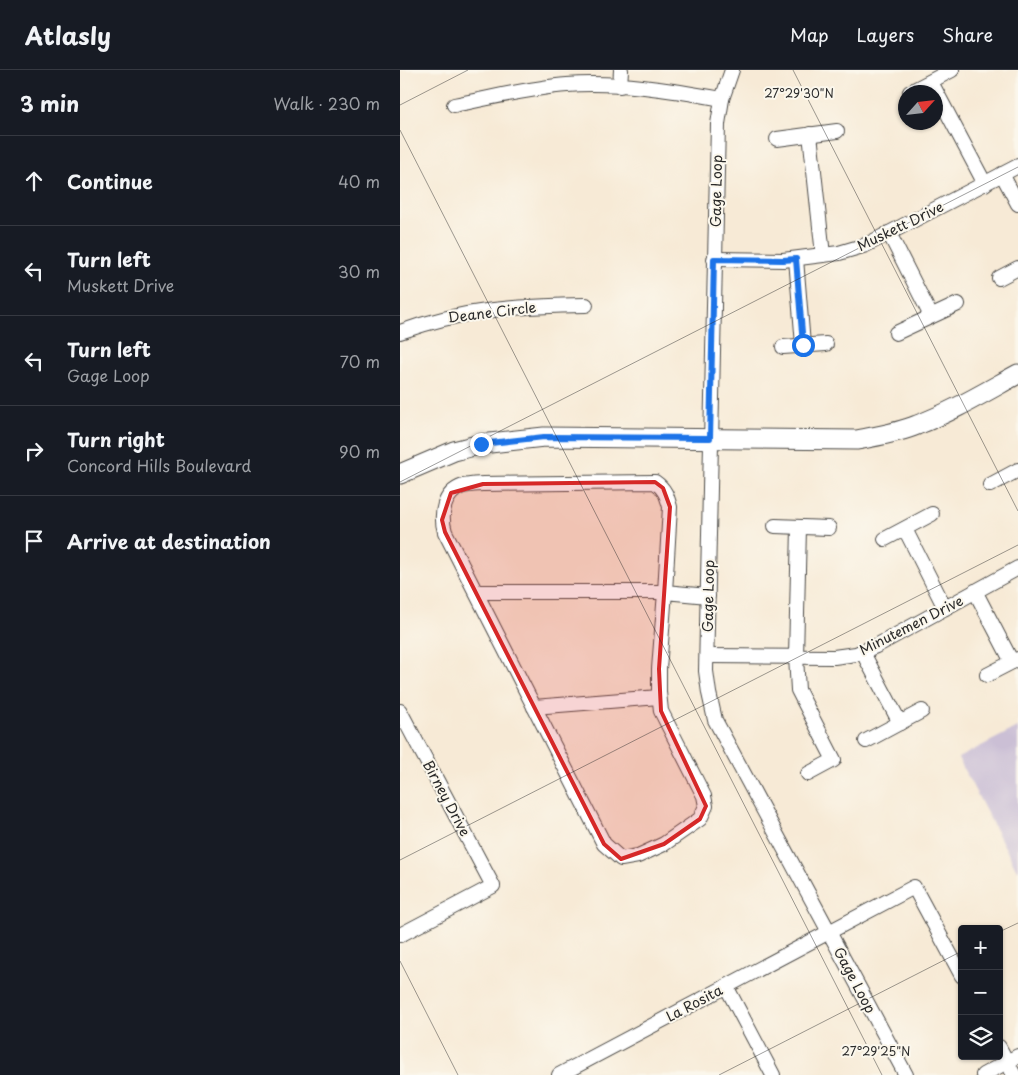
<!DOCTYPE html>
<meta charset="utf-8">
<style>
:root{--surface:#171b24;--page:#20242c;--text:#f1f3f6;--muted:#9ea1a6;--line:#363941}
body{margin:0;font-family:"Playpen Sans",sans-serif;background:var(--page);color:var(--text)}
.controls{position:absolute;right:15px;bottom:15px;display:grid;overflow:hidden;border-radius:5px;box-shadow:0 1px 4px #0004}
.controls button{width:45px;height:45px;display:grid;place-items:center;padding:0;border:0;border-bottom:1px solid var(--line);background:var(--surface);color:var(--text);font:25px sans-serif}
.compass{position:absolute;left:498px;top:15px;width:45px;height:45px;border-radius:50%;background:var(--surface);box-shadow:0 1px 4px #0004;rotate:63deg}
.stop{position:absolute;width:15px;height:15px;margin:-11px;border:4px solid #1a73e8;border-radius:50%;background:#fff}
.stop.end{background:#1a73e8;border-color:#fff;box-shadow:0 1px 5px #0008}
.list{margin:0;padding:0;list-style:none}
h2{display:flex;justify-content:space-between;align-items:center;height:65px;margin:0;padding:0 20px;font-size:21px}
h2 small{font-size:16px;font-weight:400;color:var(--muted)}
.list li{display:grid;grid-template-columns:32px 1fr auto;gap:15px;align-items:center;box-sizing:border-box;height:90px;padding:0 20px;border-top:1px solid var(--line)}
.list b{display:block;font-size:19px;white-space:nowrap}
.list p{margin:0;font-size:16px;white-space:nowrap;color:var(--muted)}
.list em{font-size:16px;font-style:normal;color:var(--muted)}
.icon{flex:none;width:28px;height:28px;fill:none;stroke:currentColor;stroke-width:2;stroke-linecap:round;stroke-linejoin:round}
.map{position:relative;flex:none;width:618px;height:1005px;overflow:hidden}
header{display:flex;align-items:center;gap:30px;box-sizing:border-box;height:70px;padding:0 25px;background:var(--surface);border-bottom:1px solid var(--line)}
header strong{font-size:24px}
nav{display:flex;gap:28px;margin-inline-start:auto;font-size:18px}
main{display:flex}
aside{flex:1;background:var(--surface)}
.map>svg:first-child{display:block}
</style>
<header>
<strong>Atlasly</strong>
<nav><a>Map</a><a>Layers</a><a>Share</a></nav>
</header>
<main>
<aside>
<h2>3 min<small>Walk · 230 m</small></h2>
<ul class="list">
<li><svg class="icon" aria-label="ahead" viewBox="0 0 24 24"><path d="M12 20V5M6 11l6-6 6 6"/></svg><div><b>Continue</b></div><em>40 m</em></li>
<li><svg class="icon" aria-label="left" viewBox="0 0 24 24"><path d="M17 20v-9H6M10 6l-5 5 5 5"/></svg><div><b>Turn left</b><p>Muskett Drive</p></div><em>30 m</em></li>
<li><svg class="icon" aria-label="left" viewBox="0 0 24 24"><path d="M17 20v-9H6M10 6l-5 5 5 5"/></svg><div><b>Turn left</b><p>Gage Loop</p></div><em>70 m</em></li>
<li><svg class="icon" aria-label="right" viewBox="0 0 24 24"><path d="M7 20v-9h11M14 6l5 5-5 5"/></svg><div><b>Turn right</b><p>Concord Hills Boulevard</p></div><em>90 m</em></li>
<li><svg class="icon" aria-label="arrive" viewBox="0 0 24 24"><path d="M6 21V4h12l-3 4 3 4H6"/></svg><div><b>Arrive at destination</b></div></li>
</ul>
</aside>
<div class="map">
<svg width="618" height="1005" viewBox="0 0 618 1005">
<rect width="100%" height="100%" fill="#fbf7ec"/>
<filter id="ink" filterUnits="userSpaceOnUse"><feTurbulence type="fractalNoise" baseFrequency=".02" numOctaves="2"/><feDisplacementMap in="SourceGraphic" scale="10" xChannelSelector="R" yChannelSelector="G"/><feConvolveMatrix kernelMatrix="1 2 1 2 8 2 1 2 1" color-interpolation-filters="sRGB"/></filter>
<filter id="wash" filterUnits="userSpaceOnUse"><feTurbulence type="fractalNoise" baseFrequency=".0096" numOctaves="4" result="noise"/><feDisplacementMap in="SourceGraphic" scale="20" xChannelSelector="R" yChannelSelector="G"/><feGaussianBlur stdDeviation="1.12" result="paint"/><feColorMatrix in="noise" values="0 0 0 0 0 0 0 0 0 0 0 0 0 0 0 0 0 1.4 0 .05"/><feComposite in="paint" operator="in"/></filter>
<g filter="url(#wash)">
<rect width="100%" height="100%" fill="#f7ead6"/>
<!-- industrial -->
<polygon fill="#cbbfd5" points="618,657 618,802 558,688"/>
</g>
<g filter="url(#ink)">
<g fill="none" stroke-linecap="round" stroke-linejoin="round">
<!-- street casing -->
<g stroke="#4a4845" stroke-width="16">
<g id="street">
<polyline points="332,0 322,29 318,54 306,601 309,623 315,650 329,676 506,1005"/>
<polyline points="531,12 585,114"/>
<polyline points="220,16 221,0"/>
<polyline points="510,22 552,0"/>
<path d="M 54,35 C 91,28 129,18 167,15 C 217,11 272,20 322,29"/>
<polyline points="410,64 423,185"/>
<polyline points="377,69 437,61"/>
<polyline points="602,104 618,134"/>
<polyline points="489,163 531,246"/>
<polyline points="314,189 383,190 439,183 466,175 618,96"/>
<polyline points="396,189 403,275"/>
<polyline points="599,208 618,198"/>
<path d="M 0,262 C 63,239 119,236 186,235"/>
<polyline points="496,263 558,234"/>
<polyline points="383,277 426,274"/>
<polyline points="590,415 618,400"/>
<polyline points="375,456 429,458"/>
<polyline points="399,457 396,587 398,620 434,690 408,704"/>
<polyline points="505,459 545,538"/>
<polyline points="485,469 532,444"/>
<polyline points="575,521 612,592"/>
<path d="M 76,522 L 265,522 L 259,599 L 259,622 L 261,641 L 304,726 L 306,736 L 300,749 L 264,774 L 238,786 L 221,789 L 204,774 L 45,462 C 40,445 43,423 63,416 C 69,415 77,414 83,414 L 255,412 C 265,419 267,426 270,437 L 265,522 L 308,526"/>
<polyline points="462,581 500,653"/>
<polyline points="307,586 434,587 456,584 476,576 618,498"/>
<polyline points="587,605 618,589"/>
<polyline points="134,637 259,627"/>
<polyline points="0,641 93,816 0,865"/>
<polyline points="466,671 522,641"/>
<polyline points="326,916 373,1005"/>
<polyline points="599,977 614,1005"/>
<polyline points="159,1005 514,817 562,906"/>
<polyline points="583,1005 618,986"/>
</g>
</g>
<!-- secondary casing -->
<g stroke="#4a4845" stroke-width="21">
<path id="secondary" d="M 0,404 L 54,381 L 81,374 L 144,367 L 457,370 C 477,366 498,363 517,355 C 552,342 585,322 618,304"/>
</g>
<!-- street -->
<use href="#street" stroke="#fff" stroke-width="14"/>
<!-- secondary -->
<use href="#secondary" stroke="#fff" stroke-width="19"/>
</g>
</g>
<g fill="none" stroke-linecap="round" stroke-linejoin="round" filter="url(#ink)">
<!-- route -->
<polyline stroke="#1a73e8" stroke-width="6" points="81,374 144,367 310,368 314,189 383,190 396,189 403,275"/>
</g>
<!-- marked area -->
<path fill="#d62828" fill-opacity="0.2" stroke="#d62828" stroke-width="4" stroke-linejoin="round" d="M 255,412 L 263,418 L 270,437 L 259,599 L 261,641 L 306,736 L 300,749 L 264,774 L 221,789 L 204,774 L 45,462 L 42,450 L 51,423 L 83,414 Z"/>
<!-- ticks -->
<path fill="none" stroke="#2b2b2b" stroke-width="1" stroke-opacity="0.45" d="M 393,0 L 618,441M 0,35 L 68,0M 0,60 L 482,1005M 0,412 L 618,97M 0,790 L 618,475M 599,862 L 618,853M 0,891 L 58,1005M 319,1005 L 562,881"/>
<g text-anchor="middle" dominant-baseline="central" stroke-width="4" stroke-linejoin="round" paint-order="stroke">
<!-- street labels -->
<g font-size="14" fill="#2b2b2b" stroke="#fbf7ec">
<text transform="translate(316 121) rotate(-89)">Gage Loop</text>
<text transform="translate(500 156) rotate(-26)">Muskett Drive</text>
<text transform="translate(92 242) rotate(-7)">Deane Circle</text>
<text transform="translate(308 526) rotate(-89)">Gage Loop</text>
<text transform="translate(511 555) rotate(-27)">Minutemen Drive</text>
<text transform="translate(47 728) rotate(62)">Birney Drive</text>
<text transform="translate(455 910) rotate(62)">Gage Loop</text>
<text transform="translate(294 933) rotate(-28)">La Rosita</text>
</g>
</g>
<g font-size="12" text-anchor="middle" fill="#2b2b2b" stroke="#fbf7ec" stroke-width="4" stroke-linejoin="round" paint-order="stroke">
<text x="399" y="28">27°29'30"N</text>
<text x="476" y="986">27°29'25"N</text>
</g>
</svg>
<div class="controls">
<button>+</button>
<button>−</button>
<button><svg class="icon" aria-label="layers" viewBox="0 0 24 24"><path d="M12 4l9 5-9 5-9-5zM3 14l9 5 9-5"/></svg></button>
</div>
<svg class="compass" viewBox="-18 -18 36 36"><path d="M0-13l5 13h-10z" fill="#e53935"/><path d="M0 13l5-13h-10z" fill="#9ea1a6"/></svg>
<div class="stop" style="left:403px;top:275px"></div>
<div class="stop end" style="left:81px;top:374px"></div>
</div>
</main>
